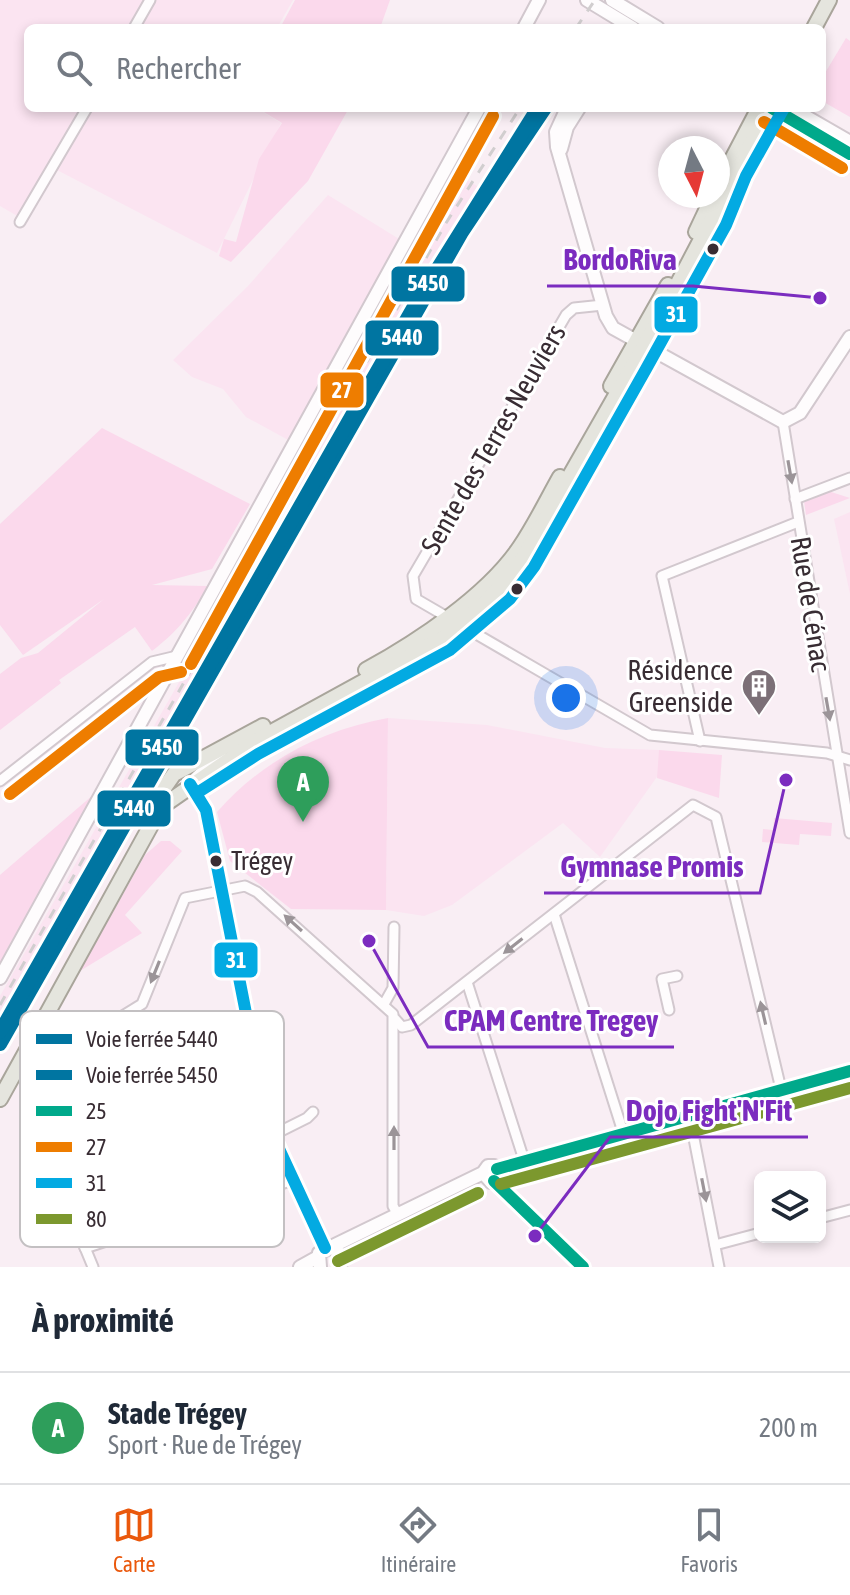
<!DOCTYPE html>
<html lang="fr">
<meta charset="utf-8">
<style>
:root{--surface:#fff;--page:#f2f2f3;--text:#1f2937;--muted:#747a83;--line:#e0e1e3;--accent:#ea580c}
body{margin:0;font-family:"Asap Condensed",sans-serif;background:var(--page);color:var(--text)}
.controls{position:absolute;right:24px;bottom:24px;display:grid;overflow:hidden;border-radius:12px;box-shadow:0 4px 12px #0003}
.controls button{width:72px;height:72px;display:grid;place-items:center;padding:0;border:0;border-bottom:2px solid var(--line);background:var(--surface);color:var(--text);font:40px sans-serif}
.compass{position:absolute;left:658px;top:136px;width:72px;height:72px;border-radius:50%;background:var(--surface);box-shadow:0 4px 12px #0003;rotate:174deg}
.you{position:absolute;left:566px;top:698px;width:28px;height:28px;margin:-20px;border:6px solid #fff;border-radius:50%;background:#1a73e8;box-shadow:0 0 0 12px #1a73e833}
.badge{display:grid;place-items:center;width:52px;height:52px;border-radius:50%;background:var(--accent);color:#fff;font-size:26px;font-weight:700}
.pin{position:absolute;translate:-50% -66px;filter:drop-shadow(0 2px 4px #0008)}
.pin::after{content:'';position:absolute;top:42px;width:28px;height:24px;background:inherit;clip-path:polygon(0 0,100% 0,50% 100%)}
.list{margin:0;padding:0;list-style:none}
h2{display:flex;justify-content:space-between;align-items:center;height:104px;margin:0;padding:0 32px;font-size:34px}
h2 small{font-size:26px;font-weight:400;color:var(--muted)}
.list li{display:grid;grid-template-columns:52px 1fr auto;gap:24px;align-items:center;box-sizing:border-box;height:112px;padding:0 32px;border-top:2px solid var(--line)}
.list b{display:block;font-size:30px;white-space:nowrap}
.list p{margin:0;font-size:26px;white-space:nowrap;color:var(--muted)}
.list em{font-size:26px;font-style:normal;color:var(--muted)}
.icon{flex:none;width:44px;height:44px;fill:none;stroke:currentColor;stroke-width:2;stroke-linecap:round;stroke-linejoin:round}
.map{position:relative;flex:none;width:850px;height:1267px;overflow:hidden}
.search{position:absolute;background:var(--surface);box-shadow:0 4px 12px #0003;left:24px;right:24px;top:24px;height:88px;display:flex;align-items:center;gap:20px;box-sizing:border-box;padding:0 28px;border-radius:12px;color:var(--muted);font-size:30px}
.sheet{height:216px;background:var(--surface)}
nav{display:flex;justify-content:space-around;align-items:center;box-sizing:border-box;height:112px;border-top:2px solid var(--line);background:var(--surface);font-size:22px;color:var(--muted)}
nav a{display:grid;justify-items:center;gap:4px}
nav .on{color:var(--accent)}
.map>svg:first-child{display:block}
</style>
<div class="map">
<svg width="850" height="1267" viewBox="0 0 850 1267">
<rect width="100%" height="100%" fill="#f9eef4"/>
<!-- built -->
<g fill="#fbe4f1">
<polygon points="0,0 293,0 277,28 28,28 28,108 256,108 281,123 217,253 55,169 26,221 0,206"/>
<polygon points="466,179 491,195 490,198 161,767 0,1055 0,996"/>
<polygon points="328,195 399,239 290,441 246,417 223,389 192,377 173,360 248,286"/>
<polygon points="850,512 850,594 834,519"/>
<polygon points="388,718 487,725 605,748 659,750 659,774 600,857 563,823 452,905 424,916 386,910"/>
</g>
<!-- green -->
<g fill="#fbd9ec">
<polygon points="295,0 390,0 380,28 280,28"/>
<polygon points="846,38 850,41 850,117 822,101 822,78"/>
<polygon points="257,108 349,108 308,181 231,262 219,256 224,239 236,242 259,159 282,123"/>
<path d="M 102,428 L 250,504 L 212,569 L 152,585 L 208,586 C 192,613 177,632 152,651 L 135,627 L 59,680 L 61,683 L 0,730 L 0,674 L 21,658 L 38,653 L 104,599 L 23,655 L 0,625 L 0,524 Z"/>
<polygon points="828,491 850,498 806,515 804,501"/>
<path d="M 388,718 L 386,910 L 291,909 L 230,861 L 217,812 C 262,761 321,730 388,718 Z"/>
<polygon points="659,750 722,755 719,798 657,778"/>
<polygon points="100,789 0,968 0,875"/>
<polygon points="774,818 832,823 831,836 800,834 799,845 762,842 763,829 773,830"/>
<polygon points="161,841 170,841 182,851 125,915 142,933 80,971 145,855"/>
</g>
<!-- pier -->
<polygon fill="#f9eef4" points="812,0 850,0 850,11 836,37 803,17"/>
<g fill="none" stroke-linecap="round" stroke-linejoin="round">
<!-- street casing -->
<g stroke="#d2c8ce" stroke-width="13">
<g id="street">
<polyline points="134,28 150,0"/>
<polyline points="20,222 87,108"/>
<polyline points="603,305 574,308 566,315 413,576 416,599 650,735 827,753 850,760"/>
<polyline points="783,422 850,833"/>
<polyline points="795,499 850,478"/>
<polyline points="700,741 662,576 798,522"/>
<polyline points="0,781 152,662 177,656"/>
<polyline points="554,914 623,1132"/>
<polyline points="467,982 524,1160"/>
<polyline points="384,1004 393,988 394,927"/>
<polyline points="669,1010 662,979 677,976"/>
<polyline points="395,1019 402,1027 411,1025 693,805 716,817 781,1089"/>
<polyline points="843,1072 850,1089"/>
<polyline points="689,1113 719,1267"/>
<polyline points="72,1119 261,1085"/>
<polyline points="271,1136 307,1118 313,1112"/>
<polyline points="494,1181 583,1267"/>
<polyline points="820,1218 850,1210"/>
<polyline points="715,1245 760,1233"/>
<polyline points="85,1248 293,1180"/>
<polyline points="93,1267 64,1197 74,1046 142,1004 185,898 245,886 257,892 393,1014 393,1206 398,1215"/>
</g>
</g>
<!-- secondary casing -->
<g stroke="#d2c8ce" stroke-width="16">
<g id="secondary">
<polyline points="587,0 633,28"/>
<polyline points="612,0 658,28"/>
<polyline points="524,28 539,0"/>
<polyline points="567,108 556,132 557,147 606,316 613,328 783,422 800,413 850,337"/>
<polyline points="772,108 850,154"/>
<polyline points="791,108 850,142"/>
<polyline points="561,149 567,127 579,108"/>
<polyline points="220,756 190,784 206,810 268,1125 325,1248"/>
<polyline points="0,978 479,108"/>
<polyline points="497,1169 850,1071"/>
<polyline points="331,1247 483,1173 488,1166 494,1166 499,1174 491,1182 483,1173"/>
<polyline points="300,1267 318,1257"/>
<polyline points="320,1267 319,1253 331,1247 342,1255 340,1267"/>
</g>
</g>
<!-- primary casing -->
<g stroke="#a9a59b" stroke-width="18">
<g id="primary">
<polyline points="814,28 829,0"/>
<polyline points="718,186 759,108"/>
<polyline points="696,232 713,196"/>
<polyline points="611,386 668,285"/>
<path d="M 366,670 C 417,642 487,596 520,547 C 535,525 547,500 560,477"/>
<polyline points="143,818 174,774 263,726"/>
<polyline points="0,1099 161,807 259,739 443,638 484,604 519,565 656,325 770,108"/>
</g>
</g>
<!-- street -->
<use href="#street" stroke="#fefcfd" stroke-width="9"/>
<!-- secondary -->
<use href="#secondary" stroke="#fefcfd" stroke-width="12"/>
<!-- primary -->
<use href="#primary" stroke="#e5e5de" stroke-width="14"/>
<!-- rail -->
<g stroke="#d1cecf" stroke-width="3" stroke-dasharray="10 10" stroke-linecap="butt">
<polyline points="576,28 595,0"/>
<polyline points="0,1005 446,223 520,108"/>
</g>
<!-- bus-1 casing -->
<g stroke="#fff" stroke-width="18">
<g id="bus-1">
<polyline points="772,108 850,154"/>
<polyline points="497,1169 850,1071"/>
<polyline points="494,1181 583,1267"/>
</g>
</g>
<!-- bus-2 casing -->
<g stroke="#fff" stroke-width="18">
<g id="bus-2">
<polyline points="764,122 842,168"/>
<polyline points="191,664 493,116"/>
<polyline points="10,794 159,677 181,672"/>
</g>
</g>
<!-- bus-3 casing -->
<g stroke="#fff" stroke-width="18">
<g id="bus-3">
<polyline points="190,784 206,810 268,1125 325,1248"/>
<polyline points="197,793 258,754 450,650 510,599 534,567 646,369 726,225 746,176 784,108"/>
</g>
</g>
<!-- bus-4 casing -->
<g stroke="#fff" stroke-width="18">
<g id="bus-4">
<polyline points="501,1184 850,1088"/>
<polyline points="338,1261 478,1193"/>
</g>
</g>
<!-- bus-1 -->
<use href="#bus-1" stroke="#00a98b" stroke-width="12"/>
<!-- bus-2 -->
<use href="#bus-2" stroke="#ee7d00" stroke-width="12"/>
<!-- bus-3 -->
<use href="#bus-3" stroke="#03aae2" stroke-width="12"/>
<!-- bus-4 -->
<use href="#bus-4" stroke="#7c982e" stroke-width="12"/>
<!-- rail-1 casing -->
<g stroke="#fff" stroke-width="20">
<polyline id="rail-1" points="0,1044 462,232 545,108"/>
</g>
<!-- rail-2 casing -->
<g stroke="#fff" stroke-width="20">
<polyline id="rail-2" points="0,1032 416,303 538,108"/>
</g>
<!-- rail-1 -->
<use href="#rail-1" stroke="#0075a1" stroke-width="14"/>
<!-- rail-2 -->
<use href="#rail-2" stroke="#0075a1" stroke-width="14"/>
</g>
<!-- one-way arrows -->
<defs><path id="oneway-solid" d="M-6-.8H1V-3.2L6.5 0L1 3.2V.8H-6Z" transform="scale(2)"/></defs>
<g fill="#9b9498">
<use href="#oneway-solid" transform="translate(790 472) rotate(80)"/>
<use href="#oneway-solid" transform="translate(828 709) rotate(80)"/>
<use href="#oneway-solid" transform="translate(293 923) rotate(-138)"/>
<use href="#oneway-solid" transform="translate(513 946) rotate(142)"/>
<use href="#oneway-solid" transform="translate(155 972) rotate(112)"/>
<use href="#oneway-solid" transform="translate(763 1013) rotate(-103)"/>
<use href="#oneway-solid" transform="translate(394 1138) rotate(-90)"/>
<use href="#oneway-solid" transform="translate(704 1190) rotate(79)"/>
</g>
<!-- icons -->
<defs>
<g id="building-pin" transform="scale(1.8)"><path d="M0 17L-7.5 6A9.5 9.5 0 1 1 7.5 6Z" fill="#7c7077" stroke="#fff"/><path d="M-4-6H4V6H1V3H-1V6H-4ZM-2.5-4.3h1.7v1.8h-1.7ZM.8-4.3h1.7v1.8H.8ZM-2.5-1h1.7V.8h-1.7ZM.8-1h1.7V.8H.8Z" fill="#fff"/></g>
</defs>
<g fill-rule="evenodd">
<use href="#building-pin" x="759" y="686"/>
</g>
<!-- markers -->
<g fill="#382c33" stroke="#fff" stroke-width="3">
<circle cx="713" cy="249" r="7"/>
<circle cx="517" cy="589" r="7"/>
<circle cx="216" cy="861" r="7"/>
</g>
<g text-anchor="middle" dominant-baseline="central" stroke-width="6" stroke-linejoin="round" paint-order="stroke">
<!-- bus labels -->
<g font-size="26" fill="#382c33" stroke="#fff" text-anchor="start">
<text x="231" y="861">Trégey</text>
</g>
<!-- street labels -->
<g font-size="28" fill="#382c33" stroke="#fff">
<text transform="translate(493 439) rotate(-60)">Sente des Terres Neuviers</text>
<text transform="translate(811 604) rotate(81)">Rue de Cénac</text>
</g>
<!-- poi labels -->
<g font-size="28" fill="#382c33" stroke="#fff" text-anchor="end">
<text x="733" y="670">Résidence<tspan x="733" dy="32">Greenside</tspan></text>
</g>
</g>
<!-- legend -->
<rect x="20" y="1011" width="264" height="236" rx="12" fill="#fff" stroke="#c3c0c2" stroke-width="2"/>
<rect x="36" y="1034" width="36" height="10" fill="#0075a1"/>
<rect x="36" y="1070" width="36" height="10" fill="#0075a1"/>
<rect x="36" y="1106" width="36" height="10" fill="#00a98b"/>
<rect x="36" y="1142" width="36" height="10" fill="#ee7d00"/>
<rect x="36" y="1178" width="36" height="10" fill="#03aae2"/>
<rect x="36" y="1214" width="36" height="10" fill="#7c982e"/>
<g font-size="22" fill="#382c33">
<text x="86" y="1047">Voie ferrée 5440</text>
<text x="86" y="1083">Voie ferrée 5450</text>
<text x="86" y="1119">25</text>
<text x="86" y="1155">27</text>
<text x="86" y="1191">31</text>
<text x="86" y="1227">80</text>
</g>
<!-- callouts -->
<path fill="none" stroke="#7b2cbf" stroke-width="3" d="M820 298L693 286H547M786 780L760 893H544M369 941L428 1047H674M535 1236L610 1137H808"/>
<g fill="#7b2cbf" stroke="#fff" stroke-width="3">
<circle cx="820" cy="298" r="8"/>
<circle cx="786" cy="780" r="8"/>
<circle cx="369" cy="941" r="8"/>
<circle cx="535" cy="1236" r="8"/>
</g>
<g font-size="30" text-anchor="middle" font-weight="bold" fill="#7b2cbf" stroke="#fff" stroke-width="6" stroke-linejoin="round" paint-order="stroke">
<text x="620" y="270">BordoRiva</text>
<text x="652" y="877">Gymnase Promis</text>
<text x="551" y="1031">CPAM Centre Tregey</text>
<text x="709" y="1121">Dojo Fight'N'Fit</text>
</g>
<g stroke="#fff" stroke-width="3">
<rect x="390" y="265" width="76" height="38" rx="8" fill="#0075a1"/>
<rect x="653" y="295" width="46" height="39" rx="8" fill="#03aae2"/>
<rect x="364" y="319" width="76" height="38" rx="8" fill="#0075a1"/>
<rect x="319" y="371" width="46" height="38" rx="8" fill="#ee7d00"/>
<rect x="124" y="728" width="76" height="39" rx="8" fill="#0075a1"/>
<rect x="96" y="789" width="76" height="39" rx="8" fill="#0075a1"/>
<rect x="213" y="941" width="46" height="38" rx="8" fill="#03aae2"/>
</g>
<g font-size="22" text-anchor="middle" font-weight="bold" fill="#fff">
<text x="428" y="291">5450</text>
<text x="676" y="322">31</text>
<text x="402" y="345">5440</text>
<text x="342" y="398">27</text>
<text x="162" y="755">5450</text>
<text x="134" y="816">5440</text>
<text x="236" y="968">31</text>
</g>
</svg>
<div class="controls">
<button><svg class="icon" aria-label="layers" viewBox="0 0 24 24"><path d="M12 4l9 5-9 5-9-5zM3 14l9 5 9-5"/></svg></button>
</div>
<svg class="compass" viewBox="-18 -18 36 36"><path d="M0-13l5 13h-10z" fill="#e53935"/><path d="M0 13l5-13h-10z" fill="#747a83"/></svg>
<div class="you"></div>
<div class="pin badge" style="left:303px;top:822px;background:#2e9e5b">A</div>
<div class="search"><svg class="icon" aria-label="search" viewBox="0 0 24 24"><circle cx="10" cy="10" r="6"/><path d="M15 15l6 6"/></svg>Rechercher</div>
</div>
<section class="sheet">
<h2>À proximité<small></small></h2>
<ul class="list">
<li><span class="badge" style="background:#2e9e5b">A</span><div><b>Stade Trégey</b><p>Sport · Rue de Trégey</p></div><em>200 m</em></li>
</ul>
</section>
<nav>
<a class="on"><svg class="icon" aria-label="map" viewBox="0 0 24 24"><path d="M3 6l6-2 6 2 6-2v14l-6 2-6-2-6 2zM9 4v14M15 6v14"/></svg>Carte</a>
<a><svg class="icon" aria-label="directions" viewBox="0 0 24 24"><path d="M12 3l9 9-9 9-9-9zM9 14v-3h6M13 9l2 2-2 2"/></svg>Itinéraire</a>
<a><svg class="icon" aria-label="saved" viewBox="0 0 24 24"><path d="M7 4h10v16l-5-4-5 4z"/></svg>Favoris</a>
</nav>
